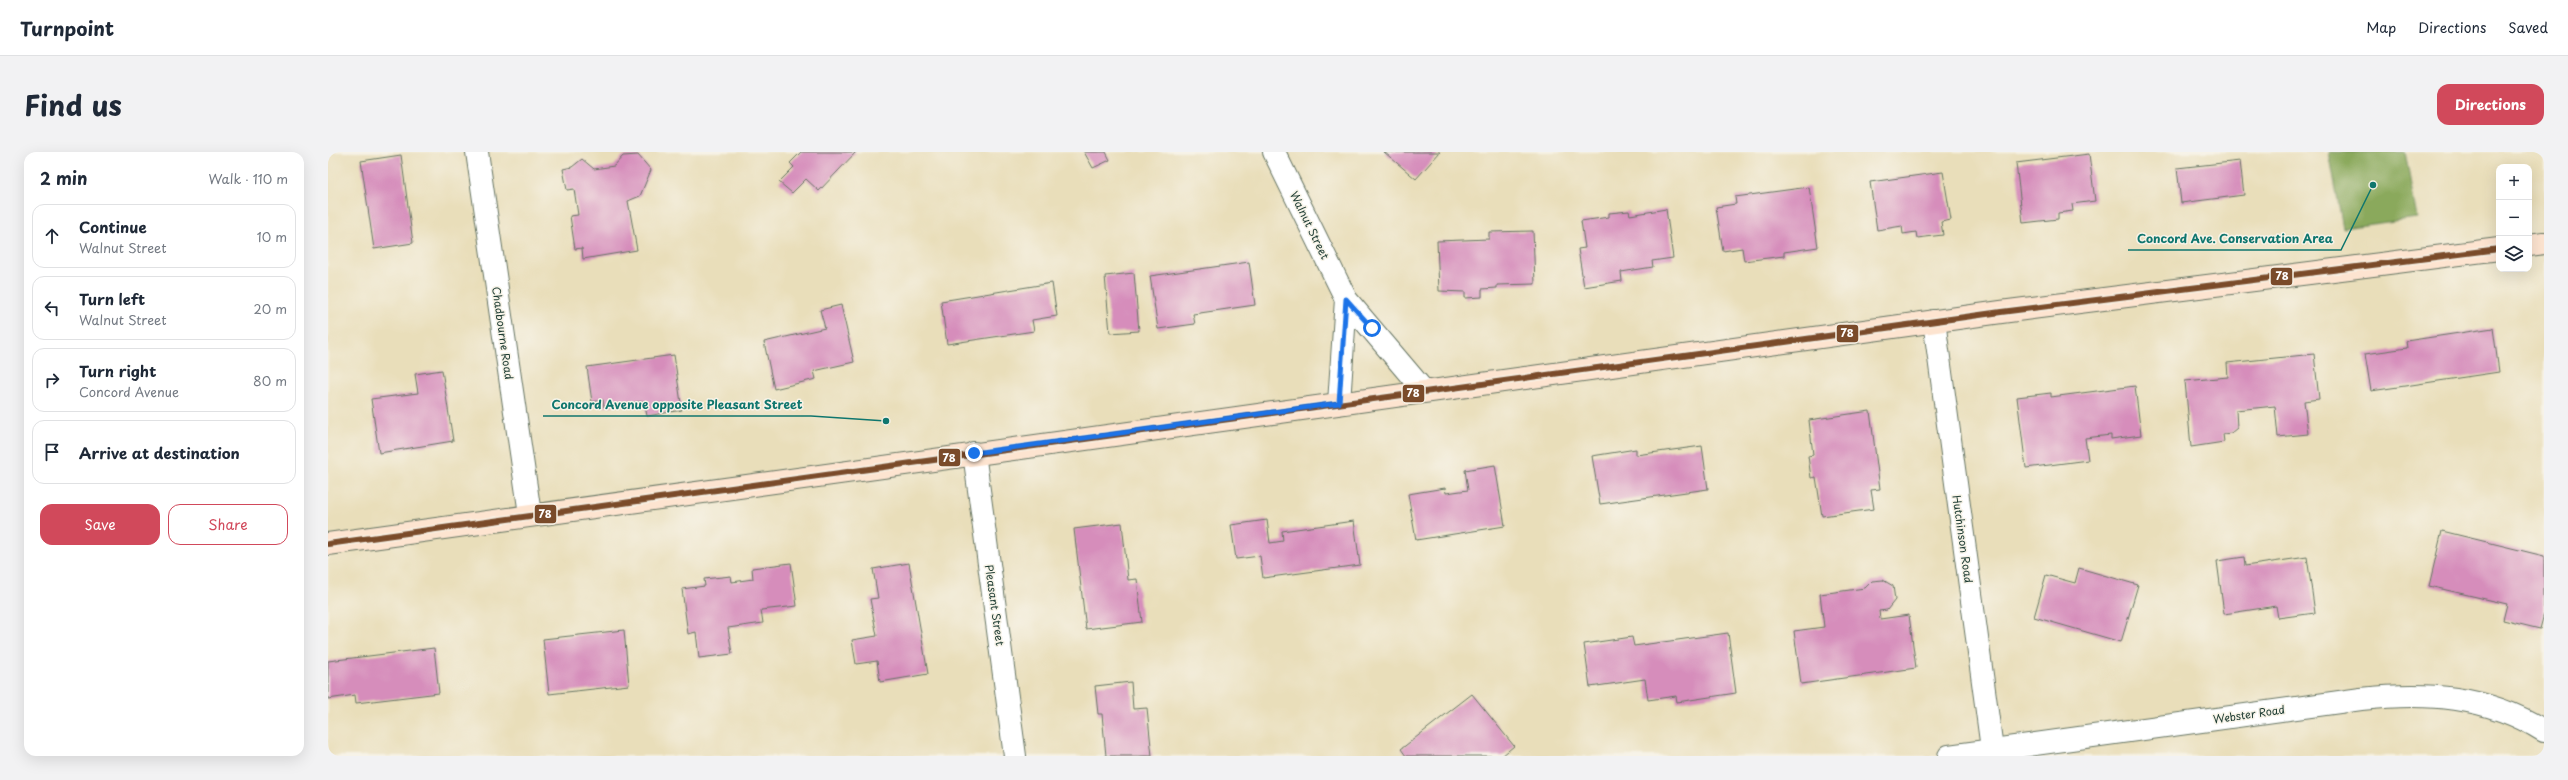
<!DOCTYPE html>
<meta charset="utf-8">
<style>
:root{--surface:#fff;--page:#f2f2f3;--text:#1f2937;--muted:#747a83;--line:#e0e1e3;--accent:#d1495b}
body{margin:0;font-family:"Playpen Sans",sans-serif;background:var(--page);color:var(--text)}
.controls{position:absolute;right:12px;top:12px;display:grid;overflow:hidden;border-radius:8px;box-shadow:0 4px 16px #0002}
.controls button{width:36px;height:36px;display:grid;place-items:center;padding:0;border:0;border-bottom:1px solid var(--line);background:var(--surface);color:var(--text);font:20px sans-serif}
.stop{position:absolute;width:12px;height:12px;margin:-9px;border:3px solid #1a73e8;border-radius:50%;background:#fff}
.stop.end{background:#1a73e8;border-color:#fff;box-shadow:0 1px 4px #0008}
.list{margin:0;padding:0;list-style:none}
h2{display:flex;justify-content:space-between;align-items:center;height:52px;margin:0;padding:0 16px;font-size:17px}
h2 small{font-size:13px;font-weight:400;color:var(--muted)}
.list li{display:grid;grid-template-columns:26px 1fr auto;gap:12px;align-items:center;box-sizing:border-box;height:64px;margin:0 8px 8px;padding:0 8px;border:1px solid var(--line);border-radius:12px}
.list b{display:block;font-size:15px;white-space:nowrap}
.list p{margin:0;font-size:13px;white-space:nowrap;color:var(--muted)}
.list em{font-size:13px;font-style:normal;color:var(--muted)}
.actions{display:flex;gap:8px;padding:12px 16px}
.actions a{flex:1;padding:9px 0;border:1px solid var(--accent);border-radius:12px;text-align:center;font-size:14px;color:var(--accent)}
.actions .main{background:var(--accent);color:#fff}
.icon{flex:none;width:22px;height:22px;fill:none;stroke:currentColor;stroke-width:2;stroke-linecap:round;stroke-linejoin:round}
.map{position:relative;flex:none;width:2216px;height:604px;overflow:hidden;border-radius:12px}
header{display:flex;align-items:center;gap:24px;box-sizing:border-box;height:56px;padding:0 20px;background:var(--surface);border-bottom:1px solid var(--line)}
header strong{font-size:19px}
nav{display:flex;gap:22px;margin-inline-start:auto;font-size:14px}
.intro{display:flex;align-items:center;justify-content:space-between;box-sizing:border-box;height:96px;padding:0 24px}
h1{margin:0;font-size:28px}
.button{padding:10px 18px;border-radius:12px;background:var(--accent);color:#fff;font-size:14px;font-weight:700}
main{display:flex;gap:24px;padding:0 24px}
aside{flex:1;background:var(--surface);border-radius:12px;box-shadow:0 4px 16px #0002}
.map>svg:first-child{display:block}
</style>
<header>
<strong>Turnpoint</strong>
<nav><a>Map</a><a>Directions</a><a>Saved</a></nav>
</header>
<div class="intro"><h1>Find us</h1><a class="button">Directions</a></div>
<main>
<aside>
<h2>2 min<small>Walk · 110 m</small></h2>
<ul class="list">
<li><svg class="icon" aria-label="ahead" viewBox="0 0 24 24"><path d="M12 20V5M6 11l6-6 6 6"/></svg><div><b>Continue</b><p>Walnut Street</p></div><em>10 m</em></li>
<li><svg class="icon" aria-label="left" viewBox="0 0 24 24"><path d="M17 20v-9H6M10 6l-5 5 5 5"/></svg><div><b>Turn left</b><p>Walnut Street</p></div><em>20 m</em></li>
<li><svg class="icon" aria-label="right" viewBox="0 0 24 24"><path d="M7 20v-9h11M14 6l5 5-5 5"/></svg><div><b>Turn right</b><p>Concord Avenue</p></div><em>80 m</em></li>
<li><svg class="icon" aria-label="arrive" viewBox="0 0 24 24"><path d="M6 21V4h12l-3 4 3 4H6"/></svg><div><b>Arrive at destination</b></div></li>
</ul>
<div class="actions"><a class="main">Save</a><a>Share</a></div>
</aside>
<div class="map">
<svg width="2216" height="604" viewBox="0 0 2216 604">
<rect width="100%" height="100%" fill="#f7f3e8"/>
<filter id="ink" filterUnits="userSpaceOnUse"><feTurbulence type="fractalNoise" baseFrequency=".025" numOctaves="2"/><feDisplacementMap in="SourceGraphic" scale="8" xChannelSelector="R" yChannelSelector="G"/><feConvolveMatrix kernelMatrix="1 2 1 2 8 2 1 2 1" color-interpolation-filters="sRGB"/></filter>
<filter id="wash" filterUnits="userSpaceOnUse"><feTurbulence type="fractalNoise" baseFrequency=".012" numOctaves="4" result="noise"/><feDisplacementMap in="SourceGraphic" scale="16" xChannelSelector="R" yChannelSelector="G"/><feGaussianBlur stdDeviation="0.9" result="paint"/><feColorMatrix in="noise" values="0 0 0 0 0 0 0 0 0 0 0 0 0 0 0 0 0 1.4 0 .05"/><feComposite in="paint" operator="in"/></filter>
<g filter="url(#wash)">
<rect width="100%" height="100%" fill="#e9deba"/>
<!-- forest -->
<polygon fill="#8aa95c" stroke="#547348" points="2001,0 2077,0 2089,66 2015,76"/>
<g id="blocks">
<!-- building -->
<g fill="#d68dbb">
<polygon points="473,0 528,0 491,39 478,27 464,41 451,30 466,15 462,11"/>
<polygon points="756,0 778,0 782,8 765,16"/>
<polygon points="1056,0 1112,0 1088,27"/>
<polygon points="1761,2 1767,49 1744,52 1745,59 1730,61 1730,67 1695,71 1688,11"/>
<polygon points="73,3 85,91 46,97 33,9"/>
<polygon points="310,3 323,18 312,44 300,49 309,98 255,107 254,96 247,97 242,64 250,63 246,37 239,38 235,17 244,15 254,7 266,17 286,14 295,4"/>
<polygon points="1912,9 1916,43 1853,51 1849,16"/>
<polygon points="1615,20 1623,68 1613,70 1615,83 1589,86 1588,80 1575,82 1574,74 1549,78 1542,30"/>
<polygon points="1481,35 1490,95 1456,100 1456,104 1416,109 1414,96 1395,99 1388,55 1408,52 1407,45"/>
<polygon points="1338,57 1345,106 1324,109 1325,115 1293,120 1294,129 1256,135 1250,97 1257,96 1253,69 1281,65 1281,61 1301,59 1302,63"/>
<polygon points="1205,79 1207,132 1169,133 1169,136 1154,137 1154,145 1137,146 1137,140 1111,139 1109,89 1161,87 1161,80"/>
<polygon points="921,110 927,153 865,162 867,172 830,177 822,124"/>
<polygon points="806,121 811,179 782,181 777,124"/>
<polygon points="724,131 729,164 704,168 706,179 619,192 613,149"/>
<polygon points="513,153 526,210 486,219 488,227 446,237 436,190 497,176 492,158"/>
<polygon points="2165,176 2171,220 2043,239 2037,202 2079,196 2078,189"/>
<polygon points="1986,202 1991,247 1976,249 1980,282 1950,285 1947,254 1908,258 1909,276 1903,281 1895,282 1896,290 1863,295 1857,229 1900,225 1899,211"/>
<polygon points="346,203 354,258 319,264 316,249 276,255 275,248 264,250 259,215"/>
<polygon points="114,218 125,289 51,301 43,247 90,241 87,222"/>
<polygon points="1807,234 1813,283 1783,287 1783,283 1757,286 1760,308 1698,316 1689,245 1723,241 1723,245"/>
<polygon points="1542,259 1552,337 1543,338 1546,357 1494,364 1488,325 1483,326 1480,304 1485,303 1481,268"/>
<polygon points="1374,294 1380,337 1272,352 1264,304 1308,297 1308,303"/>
<polygon points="1167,313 1177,374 1088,388 1080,342 1117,336 1118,341 1140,338 1137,318"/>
<polygon points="939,368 942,391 955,389 954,379 1026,369 1032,413 935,426 932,404 908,407 903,373"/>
<polygon points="794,371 800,428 809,427 814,470 758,477 746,377"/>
<polygon points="2114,379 2216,404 2216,462 2212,477 2175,468 2179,452 2101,434"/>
<polygon points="1916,405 1917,414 1979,405 1987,461 1950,466 1948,454 1896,462 1889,409"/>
<polygon points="463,411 469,454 433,458 435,471 400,476 404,502 371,506 368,480 360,482 354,437 377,434 376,427 403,424 404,430 425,427 424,416"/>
<polygon points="581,411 600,522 552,530 549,509 528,512 524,488 549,484 542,447 550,446 545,417"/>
<polygon points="1751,416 1810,433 1793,490 1706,465 1718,423 1747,431"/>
<polygon points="1555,428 1565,434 1567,448 1559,458 1551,459 1552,467 1581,463 1588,516 1473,532 1466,479 1496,475 1492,442 1537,436 1544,429"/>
<polygon points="296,478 301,533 221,542 215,487"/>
<polygon points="1400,481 1408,541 1349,550 1348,544 1320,548 1317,527 1262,535 1256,492 1304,485 1306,494"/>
<polygon points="106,496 111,541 28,551 27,543 0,547 0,509"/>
<polygon points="803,530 805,557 819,556 824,604 778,604 774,562 770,562 767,534"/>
<polygon points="1144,542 1186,594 1174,604 1078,604 1073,597"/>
</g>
</g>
</g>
<g filter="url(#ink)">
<use href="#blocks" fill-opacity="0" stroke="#667563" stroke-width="1"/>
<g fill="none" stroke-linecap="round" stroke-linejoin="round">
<!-- minor casing -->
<g stroke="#667563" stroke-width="24">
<g id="minor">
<polyline points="149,0 202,362"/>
<polyline points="1606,169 1665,604"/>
<path d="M 1621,604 L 2033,547 C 2098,540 2159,543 2216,579"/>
</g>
</g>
<!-- tertiary casing -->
<g stroke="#667563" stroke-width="24">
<g id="tertiary">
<polyline points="946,0 1018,147 1096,239"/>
<polyline points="1011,251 1018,147"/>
<polyline points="646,301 687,604"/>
</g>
</g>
<!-- secondary casing -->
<g stroke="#667563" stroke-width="24">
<g id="secondary">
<polyline points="2201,93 2216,91"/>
<polyline points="0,392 1673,160 2171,97"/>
</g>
</g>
<!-- minor -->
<use href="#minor" stroke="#fff" stroke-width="22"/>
<!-- tertiary -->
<use href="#tertiary" stroke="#fff" stroke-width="22"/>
<!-- secondary -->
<use href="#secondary" stroke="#fde4d0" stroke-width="22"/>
<!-- bus-1 casing -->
<g stroke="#f7f3e8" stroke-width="9">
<polyline id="bus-1" points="0,392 1673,160 2171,97"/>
</g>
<!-- bus-1 -->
<use href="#bus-1" stroke="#7a4b2a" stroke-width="6"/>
</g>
</g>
<g fill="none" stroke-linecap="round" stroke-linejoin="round" filter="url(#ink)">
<!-- route -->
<polyline stroke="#1a73e8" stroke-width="5" points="646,301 1011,251 1018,147 1044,176"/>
</g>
<g text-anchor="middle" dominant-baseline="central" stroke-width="3" stroke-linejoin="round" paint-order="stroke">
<!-- street labels -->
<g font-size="11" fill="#1f3d34" stroke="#f7f3e8">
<text transform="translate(982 73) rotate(64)">Walnut Street</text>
<text transform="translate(175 181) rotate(82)">Chadbourne Road</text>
<text transform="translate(1635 387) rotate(82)">Hutchinson Road</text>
<text transform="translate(667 453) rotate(82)">Pleasant Street</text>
<text transform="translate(1921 562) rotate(-8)">Webster Road</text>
</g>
</g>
<!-- callouts -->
<path fill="none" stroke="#0f766e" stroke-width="1.5" d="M2045 33L2013 98H1800M558 269L483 264H215"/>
<g fill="#0f766e" stroke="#f7f3e8" stroke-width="1.5">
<circle cx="2045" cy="33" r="4"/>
<circle cx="558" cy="269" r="4"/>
</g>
<g font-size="12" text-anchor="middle" font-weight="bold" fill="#0f766e" stroke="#f7f3e8" stroke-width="3" stroke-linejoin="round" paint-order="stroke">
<text x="1907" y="91">Concord Ave. Conservation Area</text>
<text x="349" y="257">Concord Avenue opposite Pleasant Street</text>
</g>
<g stroke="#f7f3e8" stroke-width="1.5">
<rect x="1942" y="115" width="23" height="19" rx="4" fill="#7a4b2a"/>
<rect x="1508" y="172" width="23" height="19" rx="4" fill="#7a4b2a"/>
<rect x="1074" y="232" width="23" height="19" rx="4" fill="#7a4b2a"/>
<rect x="610" y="296" width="23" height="19" rx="4" fill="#7a4b2a"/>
<rect x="206" y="352" width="23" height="20" rx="4" fill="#7a4b2a"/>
</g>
<g font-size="11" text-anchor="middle" font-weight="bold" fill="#fff">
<text x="1954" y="128">78</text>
<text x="1519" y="185">78</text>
<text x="1085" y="245">78</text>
<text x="621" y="310">78</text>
<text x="217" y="366">78</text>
</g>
</svg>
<div class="controls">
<button>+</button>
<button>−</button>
<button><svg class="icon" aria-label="layers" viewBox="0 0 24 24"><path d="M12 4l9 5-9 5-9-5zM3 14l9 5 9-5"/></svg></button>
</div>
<div class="stop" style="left:1044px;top:176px"></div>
<div class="stop end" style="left:646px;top:301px"></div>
</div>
</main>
